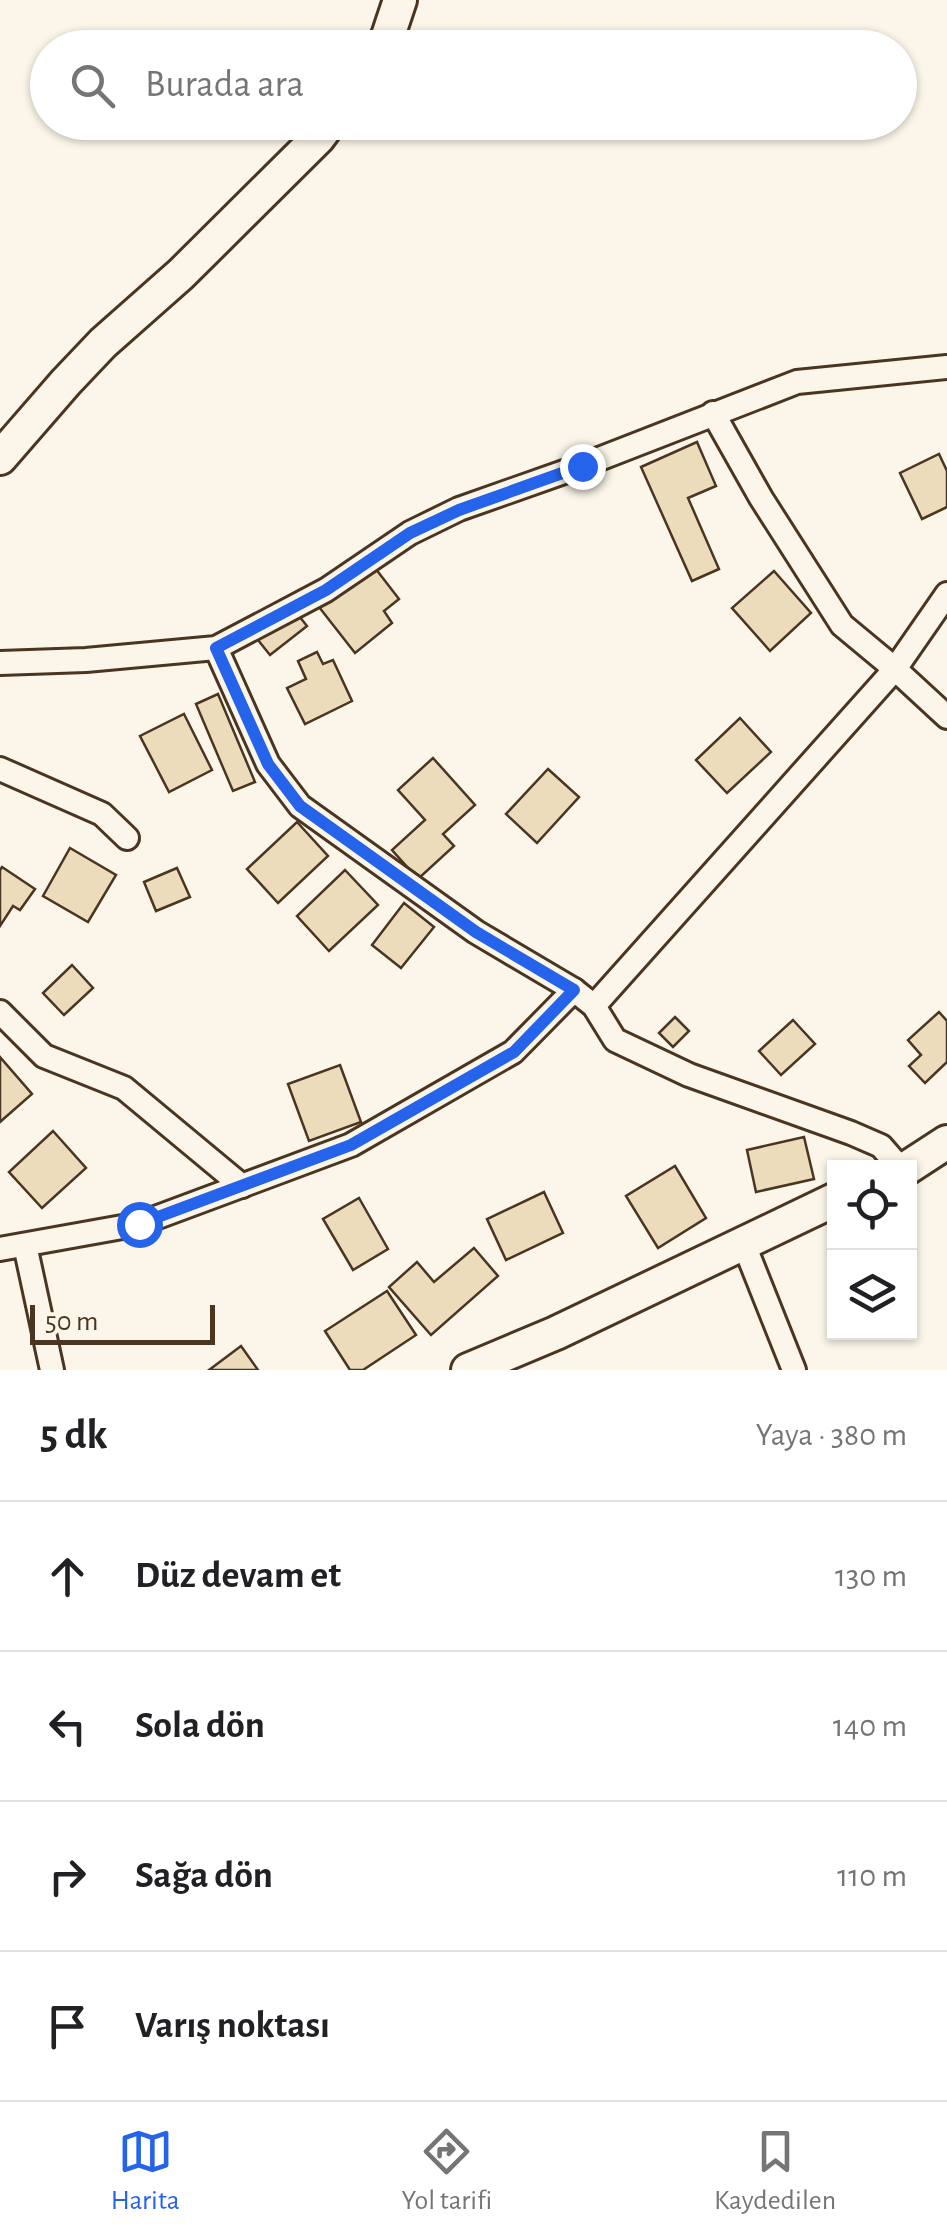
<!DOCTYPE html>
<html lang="tr">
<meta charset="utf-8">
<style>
:root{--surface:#fff;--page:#f6f6f6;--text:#202124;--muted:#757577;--line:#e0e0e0;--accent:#2563eb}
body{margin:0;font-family:"Alegreya Sans",sans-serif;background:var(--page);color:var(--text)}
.controls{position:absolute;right:30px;bottom:30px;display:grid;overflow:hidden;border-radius:0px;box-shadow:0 2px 8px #0004}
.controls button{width:90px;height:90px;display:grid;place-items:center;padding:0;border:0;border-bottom:2px solid var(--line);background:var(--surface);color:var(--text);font:50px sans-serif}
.scale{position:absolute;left:30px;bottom:25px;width:185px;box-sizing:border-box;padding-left:10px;border:5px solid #4a3520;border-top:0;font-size:28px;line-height:35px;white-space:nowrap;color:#4a3520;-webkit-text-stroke:8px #fbf6e9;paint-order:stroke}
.stop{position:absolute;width:30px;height:30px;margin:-22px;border:8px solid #2563eb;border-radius:50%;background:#fff}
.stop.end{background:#2563eb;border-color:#fff;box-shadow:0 2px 10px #0008}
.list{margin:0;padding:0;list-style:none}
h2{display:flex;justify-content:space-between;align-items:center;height:130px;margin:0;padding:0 40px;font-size:42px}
h2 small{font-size:32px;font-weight:400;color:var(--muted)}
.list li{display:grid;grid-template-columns:65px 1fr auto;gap:30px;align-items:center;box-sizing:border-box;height:150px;padding:0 40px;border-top:2px solid var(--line)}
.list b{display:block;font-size:38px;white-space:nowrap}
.list em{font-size:32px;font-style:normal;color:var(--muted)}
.icon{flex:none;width:55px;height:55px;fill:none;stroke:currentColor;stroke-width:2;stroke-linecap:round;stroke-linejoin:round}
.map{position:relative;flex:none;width:947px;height:1370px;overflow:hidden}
.search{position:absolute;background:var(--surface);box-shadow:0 2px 8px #0004;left:30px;right:30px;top:30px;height:110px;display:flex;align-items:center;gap:25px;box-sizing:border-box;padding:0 35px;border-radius:55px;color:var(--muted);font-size:38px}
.sheet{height:730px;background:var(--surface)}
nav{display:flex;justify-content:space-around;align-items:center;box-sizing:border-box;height:140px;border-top:2px solid var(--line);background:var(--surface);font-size:28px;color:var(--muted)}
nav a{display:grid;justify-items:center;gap:5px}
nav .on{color:var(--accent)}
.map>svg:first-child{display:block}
</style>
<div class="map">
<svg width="947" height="1370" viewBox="0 0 947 1370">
<rect width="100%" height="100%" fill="#fbf6e9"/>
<!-- building -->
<g fill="#ecdcbc" stroke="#4a3520" stroke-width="2.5">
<polygon points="697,442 716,486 688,498 719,569 692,581 641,467"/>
<polygon points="939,454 947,471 947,507 922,519 900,473"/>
<polygon points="372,564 399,599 384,611 392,623 355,653 319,607"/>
<polygon points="774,571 811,613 770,651 732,608"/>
<polygon points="295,611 307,626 270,655 258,640"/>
<polygon points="317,652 323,664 333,660 352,701 305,724 287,688 306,679 298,661"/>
<polygon points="218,694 255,782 233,791 196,704"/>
<polygon points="184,714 212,770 169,792 140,736"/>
<polygon points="740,718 771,752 727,793 696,760"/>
<polygon points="433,758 475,805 443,834 454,846 418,879 392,850 425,820 398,790"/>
<polygon points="548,769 579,797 537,843 506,814"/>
<polygon points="297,822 328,856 278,903 247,869"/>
<polygon points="70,848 116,875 88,922 43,896"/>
<polygon points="2,867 35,889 20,910 13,906 0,926 0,870"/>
<polygon points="177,868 190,897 156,911 144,882"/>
<polygon points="345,870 378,905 329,951 297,916"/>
<polygon points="404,903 434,927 401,968 372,945"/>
<polygon points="72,965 93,988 64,1015 43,993"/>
<polygon points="939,1012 947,1021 947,1062 925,1083 909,1066 921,1055 908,1040"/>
<polygon points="675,1017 689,1031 673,1047 659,1033"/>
<polygon points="793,1020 815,1044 781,1075 759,1051"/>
<polygon points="0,1057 32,1094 0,1122"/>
<polygon points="340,1065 361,1122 309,1141 288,1084"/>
<polygon points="53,1131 86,1168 42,1208 9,1172"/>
<polygon points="804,1137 814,1179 756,1192 747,1150"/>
<polygon points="675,1166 706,1218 658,1248 626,1196"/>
<polygon points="544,1192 563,1233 506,1260 487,1219"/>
<polygon points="359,1198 388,1249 353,1270 323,1219"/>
<polygon points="474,1248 498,1276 431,1335 389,1287 417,1262 434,1282"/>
<polygon points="387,1291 416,1335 363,1370 350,1370 325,1331"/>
<polygon points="241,1346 258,1370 209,1370"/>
</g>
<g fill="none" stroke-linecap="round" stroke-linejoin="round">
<!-- street casing -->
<g stroke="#4a3520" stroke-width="28">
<g id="street">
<polyline points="713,413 761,498 842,625 895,669 947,717"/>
<polyline points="216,648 268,764 300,806 476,932 574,990 594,1006 615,1040 689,1075 851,1133 881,1146 900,1168"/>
<polyline points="0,663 86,660 216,648 326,590 410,533 459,509 581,466 797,382 947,367"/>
<polyline points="0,769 102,814 127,838"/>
<polyline points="594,1006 895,669 947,594"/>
<polyline points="0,1012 44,1056 124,1088 242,1186"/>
<polyline points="743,1242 794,1370"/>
<polyline points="25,1245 52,1370"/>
<polyline points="0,1249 139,1224 351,1145 513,1052 574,990"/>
</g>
</g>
<!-- secondary casing -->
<g stroke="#4a3520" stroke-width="38">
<g id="secondary">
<polyline points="381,48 388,36 400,0"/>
<polyline points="0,458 66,382 103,343 181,274 318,138 330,122"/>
<polyline points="907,1168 947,1142"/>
<polyline points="468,1370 556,1333 834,1200"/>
</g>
</g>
<!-- street -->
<use href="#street" stroke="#fbf6e9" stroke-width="22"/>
<!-- secondary -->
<use href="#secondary" stroke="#fbf6e9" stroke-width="32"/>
</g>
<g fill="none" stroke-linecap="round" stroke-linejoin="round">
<!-- route -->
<polyline stroke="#2563eb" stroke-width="12" points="139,1224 351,1145 514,1052 574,990 476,932 300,806 268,764 216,648 326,590 410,533 459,510 582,466"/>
</g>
</svg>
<div class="controls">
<button><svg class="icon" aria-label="locate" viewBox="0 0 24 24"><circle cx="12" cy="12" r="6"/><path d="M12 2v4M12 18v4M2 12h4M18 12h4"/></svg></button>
<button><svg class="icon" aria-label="layers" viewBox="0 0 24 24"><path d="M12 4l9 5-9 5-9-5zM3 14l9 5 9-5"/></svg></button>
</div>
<div class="scale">50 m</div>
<div class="stop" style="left:139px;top:1224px"></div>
<div class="stop end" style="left:582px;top:466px"></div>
<div class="search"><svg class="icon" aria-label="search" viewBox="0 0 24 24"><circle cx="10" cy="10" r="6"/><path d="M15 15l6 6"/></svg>Burada ara</div>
</div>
<section class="sheet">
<h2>5 dk<small>Yaya · 380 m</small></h2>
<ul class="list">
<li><svg class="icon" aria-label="ahead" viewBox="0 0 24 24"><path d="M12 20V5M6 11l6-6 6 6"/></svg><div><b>Düz devam et</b></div><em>130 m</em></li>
<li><svg class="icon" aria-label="left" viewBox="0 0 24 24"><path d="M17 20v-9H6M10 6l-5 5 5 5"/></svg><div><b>Sola dön</b></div><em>140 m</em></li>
<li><svg class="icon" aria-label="right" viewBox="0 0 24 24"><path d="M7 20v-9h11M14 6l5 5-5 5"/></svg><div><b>Sağa dön</b></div><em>110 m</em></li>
<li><svg class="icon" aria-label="arrive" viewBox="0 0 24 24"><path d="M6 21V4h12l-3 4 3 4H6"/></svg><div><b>Varış noktası</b></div></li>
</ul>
</section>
<nav>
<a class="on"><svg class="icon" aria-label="map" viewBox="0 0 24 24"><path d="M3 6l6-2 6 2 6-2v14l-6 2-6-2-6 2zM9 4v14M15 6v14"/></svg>Harita</a>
<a><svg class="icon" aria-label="directions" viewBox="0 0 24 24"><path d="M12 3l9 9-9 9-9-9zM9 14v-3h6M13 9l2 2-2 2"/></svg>Yol tarifi</a>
<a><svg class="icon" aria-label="saved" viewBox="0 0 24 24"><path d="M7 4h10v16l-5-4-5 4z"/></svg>Kaydedilen</a>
</nav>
